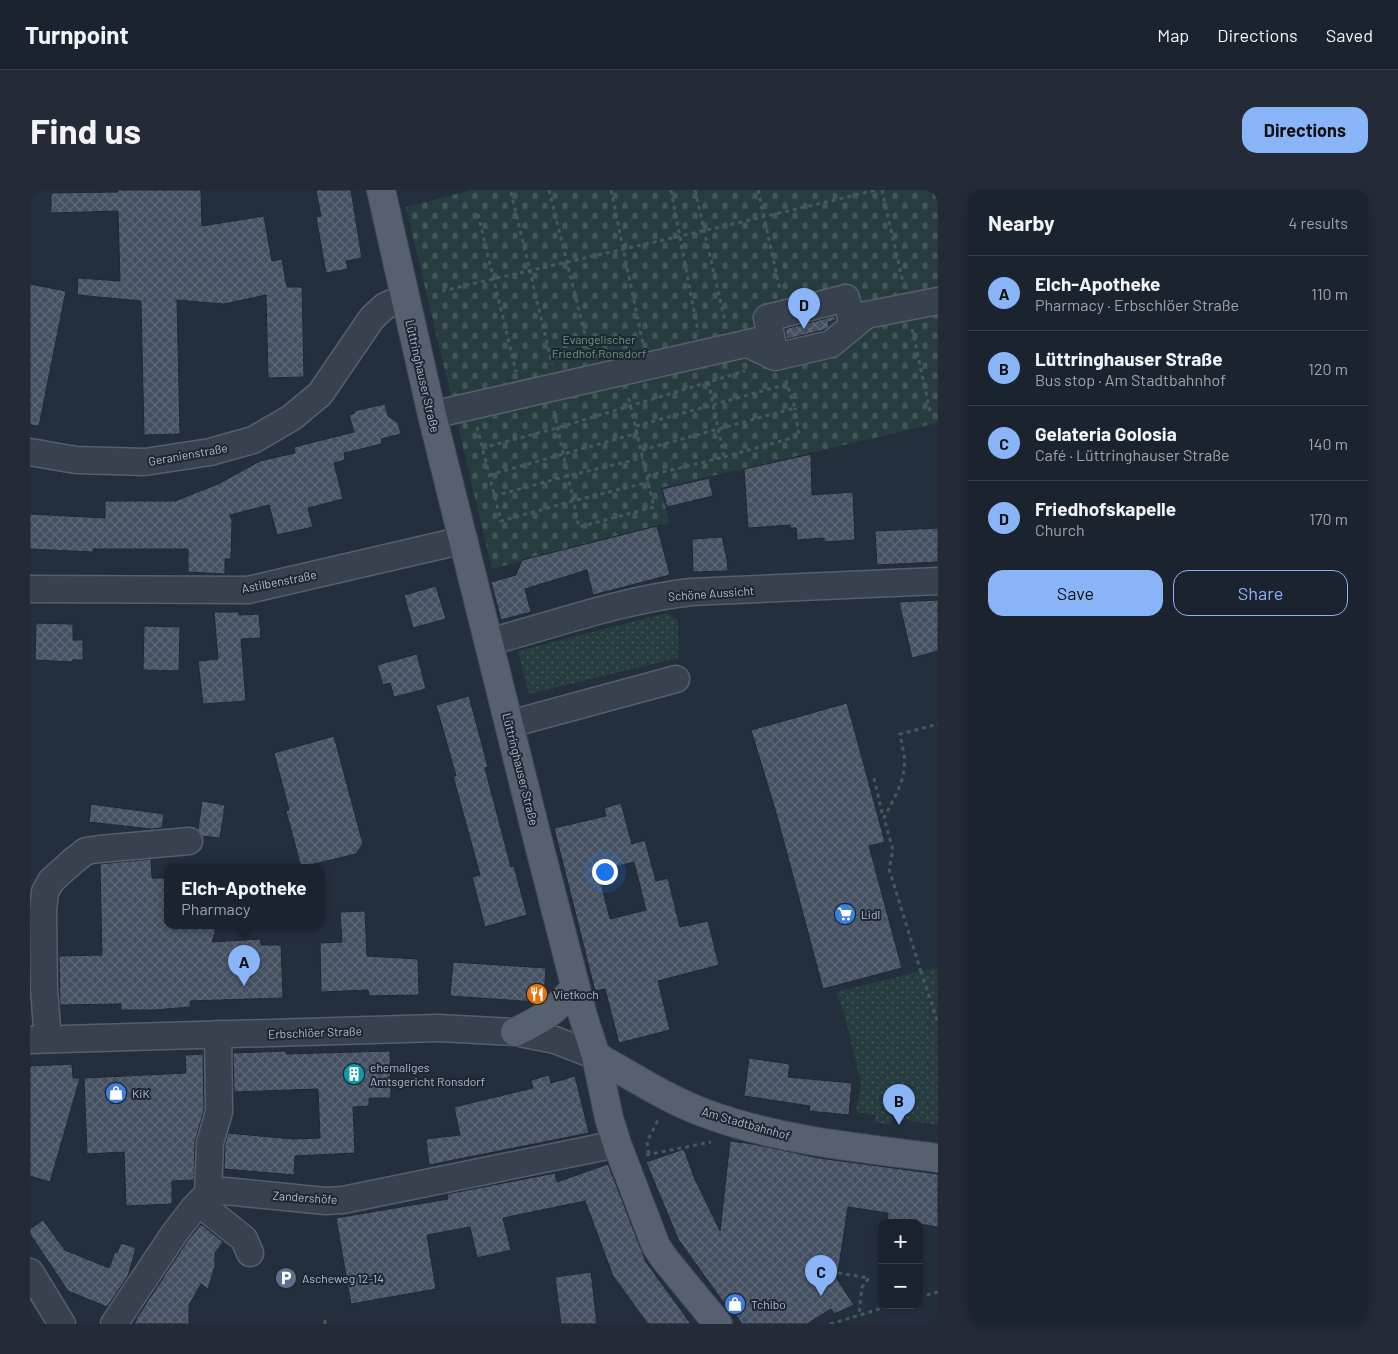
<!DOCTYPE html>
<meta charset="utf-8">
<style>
:root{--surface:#1b232e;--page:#242b36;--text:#f1f3f6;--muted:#a0a4aa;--line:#39404a;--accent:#8ab4f8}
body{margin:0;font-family:Barlow,sans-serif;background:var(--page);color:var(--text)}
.controls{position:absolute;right:15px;bottom:15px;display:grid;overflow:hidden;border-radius:10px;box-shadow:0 2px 8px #0003}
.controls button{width:45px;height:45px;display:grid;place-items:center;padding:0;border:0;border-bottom:1px solid var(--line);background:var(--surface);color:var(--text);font:25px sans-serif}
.you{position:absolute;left:574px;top:681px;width:18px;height:18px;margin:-12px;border:4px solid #fff;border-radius:50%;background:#1a73e8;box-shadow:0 0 0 8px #1a73e833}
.badge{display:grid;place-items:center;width:32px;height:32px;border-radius:50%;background:var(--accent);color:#111;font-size:16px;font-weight:700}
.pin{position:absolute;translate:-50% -41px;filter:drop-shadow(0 1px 2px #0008)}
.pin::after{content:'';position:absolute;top:26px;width:18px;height:15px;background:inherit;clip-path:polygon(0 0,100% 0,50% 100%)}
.popup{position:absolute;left:134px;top:674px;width:160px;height:65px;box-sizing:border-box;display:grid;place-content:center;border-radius:10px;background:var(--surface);filter:drop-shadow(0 1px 4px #0005);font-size:16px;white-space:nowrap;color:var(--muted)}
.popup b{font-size:19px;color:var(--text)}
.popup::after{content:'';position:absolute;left:50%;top:100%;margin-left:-10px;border:10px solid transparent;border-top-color:var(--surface)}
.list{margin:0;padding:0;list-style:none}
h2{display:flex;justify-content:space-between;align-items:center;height:65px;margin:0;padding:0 20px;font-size:21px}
h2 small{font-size:16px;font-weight:400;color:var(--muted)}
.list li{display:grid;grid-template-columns:32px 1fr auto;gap:15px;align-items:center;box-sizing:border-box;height:75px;padding:0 20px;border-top:1px solid var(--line)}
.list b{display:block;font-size:19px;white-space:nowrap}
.list p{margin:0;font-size:16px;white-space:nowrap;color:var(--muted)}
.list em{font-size:16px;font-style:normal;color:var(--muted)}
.actions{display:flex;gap:10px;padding:15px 20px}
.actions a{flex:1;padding:11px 0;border:1px solid var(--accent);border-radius:15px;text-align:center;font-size:18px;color:var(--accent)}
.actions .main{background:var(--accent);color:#111}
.map{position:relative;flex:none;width:908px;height:1134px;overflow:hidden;border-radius:15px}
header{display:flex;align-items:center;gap:30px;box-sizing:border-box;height:70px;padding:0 25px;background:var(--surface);border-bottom:1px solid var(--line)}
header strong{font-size:24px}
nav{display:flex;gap:28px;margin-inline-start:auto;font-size:18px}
.intro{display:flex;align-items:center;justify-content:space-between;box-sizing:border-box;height:120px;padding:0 30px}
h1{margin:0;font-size:35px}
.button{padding:12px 22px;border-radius:15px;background:var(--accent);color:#111;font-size:18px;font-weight:700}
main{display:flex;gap:30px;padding:0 30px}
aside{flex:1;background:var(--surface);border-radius:15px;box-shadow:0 2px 8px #0003}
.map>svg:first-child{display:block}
</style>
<header>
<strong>Turnpoint</strong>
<nav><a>Map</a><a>Directions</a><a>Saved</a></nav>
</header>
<div class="intro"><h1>Find us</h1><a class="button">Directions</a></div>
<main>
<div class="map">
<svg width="908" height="1134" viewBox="0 0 908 1134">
<defs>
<pattern id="grass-dots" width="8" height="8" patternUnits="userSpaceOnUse" patternTransform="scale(1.25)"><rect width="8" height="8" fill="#263c3f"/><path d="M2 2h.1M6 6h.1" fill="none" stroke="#435659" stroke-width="1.8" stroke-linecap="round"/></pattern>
<pattern id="cemetery-stones" width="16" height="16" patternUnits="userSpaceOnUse" patternTransform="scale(1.25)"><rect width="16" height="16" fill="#263c3f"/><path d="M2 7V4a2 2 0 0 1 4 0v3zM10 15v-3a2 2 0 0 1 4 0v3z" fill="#435659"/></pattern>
<pattern id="building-cross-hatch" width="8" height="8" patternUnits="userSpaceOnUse" patternTransform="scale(1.25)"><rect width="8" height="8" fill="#455162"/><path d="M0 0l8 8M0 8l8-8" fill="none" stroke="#5d6877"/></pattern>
</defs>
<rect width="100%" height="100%" fill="#242f3e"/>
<!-- grass -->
<g fill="url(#grass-dots)">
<polygon points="637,423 648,430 648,468 499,504 488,461"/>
<polygon points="907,777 908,935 862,928 860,935 845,932 845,925 826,922 831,893 814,823 806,802"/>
</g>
<!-- cemetery -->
<polygon fill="url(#cemetery-stones)" points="442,0 908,0 908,233 631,298 639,332 462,379 376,17"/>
<!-- building -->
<g fill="url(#building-cross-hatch)" stroke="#1f2835" fill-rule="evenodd">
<polygon points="88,0 171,0 172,36 234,26 242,71 252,69 257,97 272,97 274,187 238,188 236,105 194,114 147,110 150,244 114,245 111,111 47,105 48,88 90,91 88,21 21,23 21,3 88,2"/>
<polygon points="286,0 321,0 332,68 316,71 318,79 296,83 286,27 291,26"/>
<polygon points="0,94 36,101 9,236 0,235"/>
<polygon points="805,126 806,130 798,132 799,137 794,140 757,149 755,139"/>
<polygon points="355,214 358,226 368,233 371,244 351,249 352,254 314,263 315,270 304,273 313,309 278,318 283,337 247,345 239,315 200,325 202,331 201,369 195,369 195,384 158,382 158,359 63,359 63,362 0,359 0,324 75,328 75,311 145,311 188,294 230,271 265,263 264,257 324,242 319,225 325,223 324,221"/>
<polygon points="781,264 782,305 823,302 825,350 794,352 794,348 767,350 766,338 760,338 760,335 718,338 714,279"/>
<polygon points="679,288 683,306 637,317 632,299"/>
<polygon points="627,336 640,385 563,405 557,380 495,399 501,422 471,430 461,392 486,385 492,370"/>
<polygon points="908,338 908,372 847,375 845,341"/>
<polygon points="692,347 697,369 698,381 663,382 662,349"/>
<polygon points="406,396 416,429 383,438 374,405"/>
<polygon points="908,410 908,461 882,468 869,412"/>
<polygon points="184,422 209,422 209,425 229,424 231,448 211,449 216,511 173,514 168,471 188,469"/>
<polygon points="6,433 43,434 43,450 53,450 53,470 42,470 42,472 5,470"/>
<polygon points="114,436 150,437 149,481 113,480"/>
<polygon points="387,464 396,499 364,507 360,493 353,495 347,475"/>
<polygon points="439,506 458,577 455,578 481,677 484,676 497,725 455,737 442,687 450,685 423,586 426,586 406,515"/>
<polygon points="817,513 855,652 839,656 872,778 793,799 747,626 721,540"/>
<polygon points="304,546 333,654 326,664 271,677 256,621 259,620 244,563"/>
<polygon points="172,611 195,615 190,648 172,646 168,639"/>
<path d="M 591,613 L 602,654 L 615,650 L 626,691 L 638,688 L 650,737 L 678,731 L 689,775 L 628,791 L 640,840 L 589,853 L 575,799 L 565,801 L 524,638 L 576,626 L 574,618 ZM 604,672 L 616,720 L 580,729 L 568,681 Z"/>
<polygon points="61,614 134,624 132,638 121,639 59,632"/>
<polygon points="121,669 122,688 138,688 138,735 187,735 182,752 230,749 231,755 251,755 253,808 160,811 161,817 124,820 91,820 91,814 30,815 29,766 72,765 70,674"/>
<polygon points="335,721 337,766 388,769 389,805 339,806 338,800 291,802 290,753 312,752 310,722"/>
<polygon points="423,772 516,778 514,807 507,812 420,806"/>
<polygon points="256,861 256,864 360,861 361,908 339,908 339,916 323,917 325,963 265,966 264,985 194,979 195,955 198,943 263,949 290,948 288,899 204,902 203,863"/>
<polygon points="173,864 174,920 165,952 164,990 142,991 142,1014 96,1016 94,962 57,964 54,888 156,883 155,865"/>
<polygon points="719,868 760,874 758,887 822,893 819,925 779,921 780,916 714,906"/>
<polygon points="42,874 43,888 50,888 20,992 0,986 0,876"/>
<polygon points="519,885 521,893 545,886 559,943 399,975 396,949 430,945 424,917 503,898 501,890"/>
<polygon points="700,951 723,954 789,968 908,984 908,1037 889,1034 889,1033 857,1029 858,1023 818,1017 807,1089 824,1115 804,1124 801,1119 777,1134 712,1134 703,1121 701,1123 648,1049 616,972 654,959 664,987 690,1041"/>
<polygon points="578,974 616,1072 661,1134 618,1134 583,1086 555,1011 473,1028 481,1060 447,1068 440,1037 397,1045 406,1099 321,1114 306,1028 418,1009 417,1004 525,983 527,992"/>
<polygon points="13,1030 35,1060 79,1078 85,1062 87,1063 91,1053 106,1058 98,1086 77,1117 38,1101 0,1044 0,1039"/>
<polygon points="171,1034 193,1052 185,1063 185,1076 178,1099 171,1094 159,1115 159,1134 104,1134 107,1129 106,1129 156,1053"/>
<polygon points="561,1082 567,1134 531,1134 525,1087"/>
</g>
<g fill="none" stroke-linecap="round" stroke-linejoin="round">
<!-- minor casing -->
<g stroke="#565f6c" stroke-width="29">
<g id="minor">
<polyline points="718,154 745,167 801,154 836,125 908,111"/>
<polyline points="745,164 737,128 816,108 823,136"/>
<polyline points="402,225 741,148"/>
<polyline points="0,262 46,270 115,272 180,262 223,250 261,228 290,204 342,128 355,116 375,107"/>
<polyline points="0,399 218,400 434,350"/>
<path d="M 459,452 C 526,434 592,410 661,402 L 908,391"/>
<polyline points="480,534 646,489"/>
<polyline points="18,849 14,799 13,721 15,702 21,691 42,672 56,661 70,659 159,651"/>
<polyline points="0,850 408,838 485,842 525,850 566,866"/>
<polyline points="178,1004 180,953 189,922 188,844"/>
<polyline points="169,1013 214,1049 220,1063"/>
<polyline points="0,1082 32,1134"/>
<polyline points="84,1134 144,1044 164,1018 178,1004 195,1001 295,1011 313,1010 587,954"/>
</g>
</g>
<!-- major casing -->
<g stroke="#414a57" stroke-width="30">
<g id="major">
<polyline points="351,0 402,225 508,651 553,826 566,866 579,928 587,954 626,1056 634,1068 688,1134"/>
<path d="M 485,842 C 511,830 527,820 545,797"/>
<path d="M 566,866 C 602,886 638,910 677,924 C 751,951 831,958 908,968"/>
</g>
</g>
<!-- path -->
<g stroke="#44595c" stroke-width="3" stroke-dasharray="4 4" stroke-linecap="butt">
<polyline points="519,0 560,165"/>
<polyline points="581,0 613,154"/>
<polyline points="641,0 668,142"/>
<polyline points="665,0 696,136"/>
<polyline points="728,0 750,100"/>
<polyline points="852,0 873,93"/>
<polyline points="481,2 522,174"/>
<polyline points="448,24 486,182"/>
<path d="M 412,101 C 557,67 702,35 846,0"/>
<polyline points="882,139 900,221"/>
<polyline points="524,221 549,337 624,317 598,205"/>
<polyline points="606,236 758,194"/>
<polyline points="447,237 471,331 543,311 619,292"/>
<polyline points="452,258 527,238 715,181"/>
<polyline points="612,260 765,218 755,188"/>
<polyline points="694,267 769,246 765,218"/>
<polyline points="459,285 608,243"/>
<polyline points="617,286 694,267 678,190"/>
<polyline points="464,306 537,286 613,268"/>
<polyline points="844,588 853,627"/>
<polyline points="891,781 908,833"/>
<path d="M 891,782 L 859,679 L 863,660 L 854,628 C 861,613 872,597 874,580 C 876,568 872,555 870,544 L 908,534"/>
<polyline points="619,964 617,952 629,928"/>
<polyline points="616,965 681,952"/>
<polyline points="808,1083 839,1088 832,1097 829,1125"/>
<polyline points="889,1107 908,1102"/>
<polyline points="295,1134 295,1126"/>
<polyline points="800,1134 863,1115"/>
</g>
<!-- minor -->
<use href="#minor" stroke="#38414e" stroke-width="26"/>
<!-- major -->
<use href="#major" stroke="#56606e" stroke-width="28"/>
</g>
<!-- icons -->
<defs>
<g id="supermarket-disc" transform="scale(1.125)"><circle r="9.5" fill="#3f7fe0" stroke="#1d2633"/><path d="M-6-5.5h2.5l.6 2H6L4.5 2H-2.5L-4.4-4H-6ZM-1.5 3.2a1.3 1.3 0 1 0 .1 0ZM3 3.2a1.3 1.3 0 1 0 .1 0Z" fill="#fff"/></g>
<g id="restaurant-disc" transform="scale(1.125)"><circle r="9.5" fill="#e8710a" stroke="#1d2633"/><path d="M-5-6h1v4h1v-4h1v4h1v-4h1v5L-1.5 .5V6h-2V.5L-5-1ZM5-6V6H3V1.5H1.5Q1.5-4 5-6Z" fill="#fff"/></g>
<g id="building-disc" transform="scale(1.125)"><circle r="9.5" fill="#0f9aa8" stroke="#1d2633"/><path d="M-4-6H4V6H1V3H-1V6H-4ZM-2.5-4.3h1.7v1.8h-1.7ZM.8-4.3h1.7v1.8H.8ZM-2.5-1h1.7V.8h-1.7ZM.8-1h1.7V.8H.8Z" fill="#fff"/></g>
<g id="shop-disc" transform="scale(1.125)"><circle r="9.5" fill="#3f7fe0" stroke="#1d2633"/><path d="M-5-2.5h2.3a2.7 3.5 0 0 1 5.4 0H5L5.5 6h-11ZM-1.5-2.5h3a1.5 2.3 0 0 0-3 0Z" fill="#fff"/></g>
<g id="parking-disc" transform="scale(1.125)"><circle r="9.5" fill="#5c6f8a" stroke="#1d2633"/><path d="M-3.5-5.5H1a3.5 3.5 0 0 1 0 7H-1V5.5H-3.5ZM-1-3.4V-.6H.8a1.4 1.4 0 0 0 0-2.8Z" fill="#fff"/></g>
</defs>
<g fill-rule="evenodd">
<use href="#supermarket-disc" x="815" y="724"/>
<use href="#restaurant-disc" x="507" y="804"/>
<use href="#building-disc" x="324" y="884"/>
<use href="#shop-disc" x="86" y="903"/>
<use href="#parking-disc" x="256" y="1088"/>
<use href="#shop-disc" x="705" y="1114"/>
</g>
<g text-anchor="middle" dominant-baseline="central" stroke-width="4" stroke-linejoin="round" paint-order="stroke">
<!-- park labels -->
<g font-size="12" fill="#6b9a76" stroke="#1d2633">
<text x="569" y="149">Evangelischer<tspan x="569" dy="14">Friedhof Ronsdorf</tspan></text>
</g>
<!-- street labels -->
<g font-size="12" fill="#b4bcc9" stroke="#1d2633">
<text transform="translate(393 186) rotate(77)">Lüttringhauser Straße</text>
<text transform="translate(158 264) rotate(-10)">Geranienstraße</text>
<text transform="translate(249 391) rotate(-11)">Astilbenstraße</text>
<text transform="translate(681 403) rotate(-4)">Schöne Aussicht</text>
<text transform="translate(491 579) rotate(76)">Lüttringhauser Straße</text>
<text transform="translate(285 842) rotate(-2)">Erbschlöer Straße</text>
<text transform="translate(716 933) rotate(16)">Am Stadtbahnhof</text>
<text transform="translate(275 1007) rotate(4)">Zandershöfe</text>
</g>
<!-- poi labels -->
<g font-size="12" fill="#b4bcc9" stroke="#1d2633" text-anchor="start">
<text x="831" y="724">Lidl</text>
<text x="523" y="804">Vietkoch</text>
<text x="340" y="877">ehemaliges<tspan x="340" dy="14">Amtsgericht Ronsdorf</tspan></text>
<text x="102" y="903">KiK</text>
<text x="272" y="1088">Ascheweg 12-14</text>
<text x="721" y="1114">Tchibo</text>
</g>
</g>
</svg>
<div class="controls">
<button>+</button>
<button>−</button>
</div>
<div class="you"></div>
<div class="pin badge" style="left:214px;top:796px">A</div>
<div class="popup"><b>Elch-Apotheke</b>Pharmacy</div>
<div class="pin badge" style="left:869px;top:935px">B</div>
<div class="pin badge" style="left:791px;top:1106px">C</div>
<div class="pin badge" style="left:774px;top:139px">D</div>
</div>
<aside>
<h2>Nearby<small>4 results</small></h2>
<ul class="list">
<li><span class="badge">A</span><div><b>Elch-Apotheke</b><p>Pharmacy · Erbschlöer Straße</p></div><em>110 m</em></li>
<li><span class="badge">B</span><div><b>Lüttringhauser Straße</b><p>Bus stop · Am Stadtbahnhof</p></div><em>120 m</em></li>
<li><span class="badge">C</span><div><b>Gelateria Golosia</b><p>Café · Lüttringhauser Straße</p></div><em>140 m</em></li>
<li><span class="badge">D</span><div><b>Friedhofskapelle</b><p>Church</p></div><em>170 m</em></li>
</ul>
<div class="actions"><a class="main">Save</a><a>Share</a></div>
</aside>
</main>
